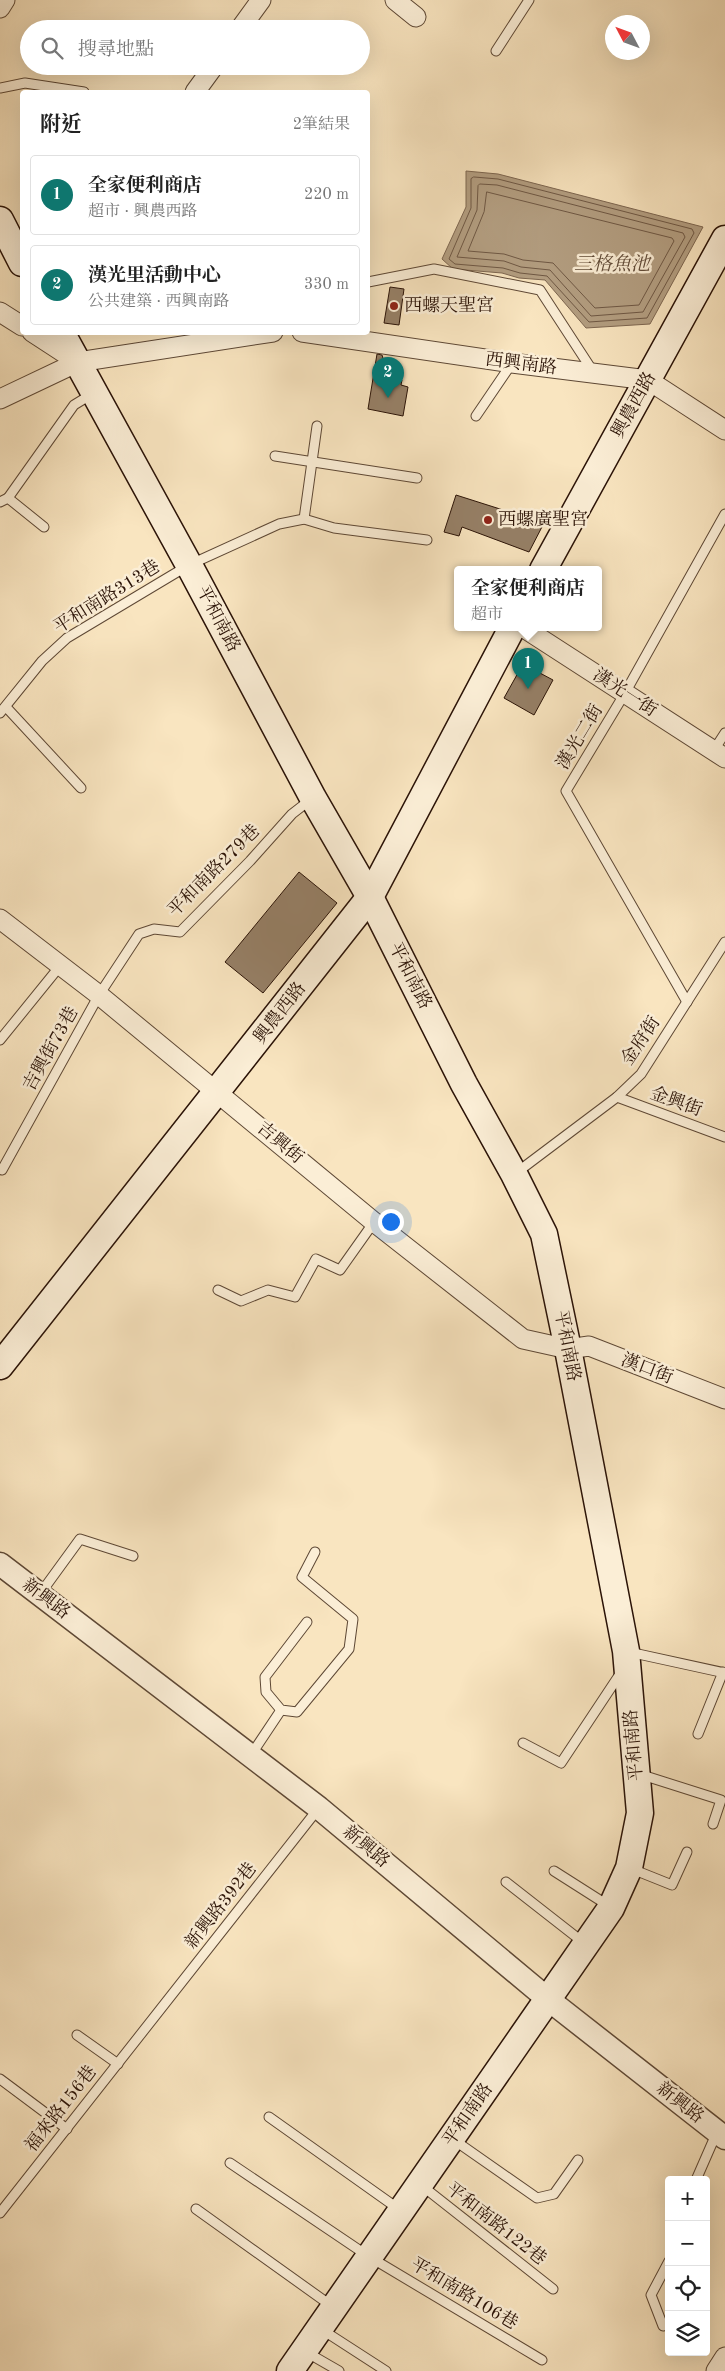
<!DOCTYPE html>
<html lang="zh-TW">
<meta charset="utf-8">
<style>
:root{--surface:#fff;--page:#f2f2f2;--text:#222;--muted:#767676;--line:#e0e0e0;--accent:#0f766e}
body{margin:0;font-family:"Old Standard TT","Noto Serif TC",serif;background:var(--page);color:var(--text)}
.controls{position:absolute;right:15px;bottom:15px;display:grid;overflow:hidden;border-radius:5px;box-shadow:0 5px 20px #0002}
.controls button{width:45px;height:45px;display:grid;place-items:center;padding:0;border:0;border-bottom:1px solid var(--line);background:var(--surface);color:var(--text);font:25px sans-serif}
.compass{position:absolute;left:605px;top:15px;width:45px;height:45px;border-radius:50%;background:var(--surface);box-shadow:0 5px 20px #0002;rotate:311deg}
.you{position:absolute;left:390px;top:1221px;width:18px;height:18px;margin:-12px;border:4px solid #fff;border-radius:50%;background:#1a73e8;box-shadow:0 0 0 8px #1a73e833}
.badge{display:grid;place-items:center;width:32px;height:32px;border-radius:50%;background:var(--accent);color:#fff;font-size:16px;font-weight:700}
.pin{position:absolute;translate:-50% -41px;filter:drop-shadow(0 1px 2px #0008)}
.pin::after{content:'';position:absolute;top:26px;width:18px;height:15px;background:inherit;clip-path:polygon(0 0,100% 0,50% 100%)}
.popup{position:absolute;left:454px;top:566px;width:148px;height:65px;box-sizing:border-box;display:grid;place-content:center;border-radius:5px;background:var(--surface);filter:drop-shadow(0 1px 4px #0005);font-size:16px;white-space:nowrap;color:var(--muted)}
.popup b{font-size:19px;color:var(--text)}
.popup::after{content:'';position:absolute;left:50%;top:100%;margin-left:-10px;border:10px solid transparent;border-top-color:var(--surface)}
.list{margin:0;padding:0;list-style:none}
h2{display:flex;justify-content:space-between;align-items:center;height:65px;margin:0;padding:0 20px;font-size:21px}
h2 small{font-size:16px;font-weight:400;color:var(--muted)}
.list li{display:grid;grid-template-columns:32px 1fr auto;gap:15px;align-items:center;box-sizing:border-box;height:80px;margin:0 10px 10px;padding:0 10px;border:1px solid var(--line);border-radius:5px}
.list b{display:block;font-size:19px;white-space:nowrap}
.list p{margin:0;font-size:16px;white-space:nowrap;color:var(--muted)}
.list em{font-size:16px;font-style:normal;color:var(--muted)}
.icon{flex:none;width:28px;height:28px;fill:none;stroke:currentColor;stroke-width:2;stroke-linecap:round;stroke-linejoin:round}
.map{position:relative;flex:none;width:725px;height:2371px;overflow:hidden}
.search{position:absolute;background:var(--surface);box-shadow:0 5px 20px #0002;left:20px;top:20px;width:350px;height:55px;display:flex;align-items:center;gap:12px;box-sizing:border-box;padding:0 18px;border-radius:28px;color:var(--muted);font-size:19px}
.panel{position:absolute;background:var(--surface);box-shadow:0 5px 20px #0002;left:20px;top:90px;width:350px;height:245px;border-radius:5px}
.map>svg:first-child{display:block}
</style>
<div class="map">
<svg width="725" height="2371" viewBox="0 0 725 2371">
<rect width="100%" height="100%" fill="#f9e5c0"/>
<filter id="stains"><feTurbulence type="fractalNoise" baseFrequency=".004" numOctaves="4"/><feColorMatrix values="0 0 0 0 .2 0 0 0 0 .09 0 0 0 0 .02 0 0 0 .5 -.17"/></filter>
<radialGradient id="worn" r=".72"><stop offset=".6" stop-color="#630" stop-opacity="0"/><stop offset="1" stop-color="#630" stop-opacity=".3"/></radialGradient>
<!-- water -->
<polygon fill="#b39e81" stroke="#7d6650" points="466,171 498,174 703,227 650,324 586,328 545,280 519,278 502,273 453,269 442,259 466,207"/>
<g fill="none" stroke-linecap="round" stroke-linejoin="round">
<!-- shore -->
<g stroke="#6f5844" stroke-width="1">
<polygon points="474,177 498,179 692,229 694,233 647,318 589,322 547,276 520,273 503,268 455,264 449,259 471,208 471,179"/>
<polygon points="480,184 497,185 683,233 685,237 643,312 591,316 550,270 521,267 504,261 457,257 477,210 478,186"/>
<polygon points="487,192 672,238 674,241 639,305 595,308 553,263 523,260 504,254 468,251 484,212"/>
</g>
</g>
<!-- building -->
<g fill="#968067" stroke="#2b1307">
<polygon points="390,287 404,289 399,325 384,323"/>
<polygon points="377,354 382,355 389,378 402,380 401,385 408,387 403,416 368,409"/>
<polygon points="456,495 544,523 529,552 462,527 459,536 444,532"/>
<polygon points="523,664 553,680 534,715 504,698"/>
<polygon points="299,872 337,903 263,993 225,962"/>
</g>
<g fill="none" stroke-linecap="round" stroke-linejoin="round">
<!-- service casing -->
<g stroke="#5e4835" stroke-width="11">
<g id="service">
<polyline points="496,51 529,0"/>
<polyline points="0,88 25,83 84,92"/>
<polyline points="368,282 434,269 540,290 594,373"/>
<polyline points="476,416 512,363"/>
<polyline points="275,456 417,478"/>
<polyline points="8,498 74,405 92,394"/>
<polyline points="0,502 8,498 44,527"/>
<polyline points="304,519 317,426"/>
<polyline points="6,707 81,788"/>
<polyline points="0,713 42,661 67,638 189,565 279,524 304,519 334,528 427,540"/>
<polyline points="714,750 725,733"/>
<polyline points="687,1002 566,791 625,693 725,514"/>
<polyline points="0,1040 60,966"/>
<polyline points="617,1097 725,1137"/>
<polyline points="2,1170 99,995 139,934 154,929 180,932 250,861 292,814 310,800"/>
<polyline points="516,1173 617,1097 641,1074 725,942"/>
<polyline points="218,1290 241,1301 268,1290 295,1297 316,1259 340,1270 374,1222"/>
<polyline points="40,1594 80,1539 133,1556"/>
<polyline points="307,1622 265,1677 266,1692 281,1710 297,1712 349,1649 353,1619 302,1577 315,1552"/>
<polyline points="629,1652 725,1673"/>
<polyline points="698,1734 723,1672"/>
<polyline points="523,1743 561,1763 622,1671"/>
<polyline points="251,1755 281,1710"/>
<polyline points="639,1774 721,1800 713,1824"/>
<polyline points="632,1869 672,1885 687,1852"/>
<polyline points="554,1871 609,1906"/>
<polyline points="506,1882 584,1943"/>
<polyline points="77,2035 118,2064"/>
<polyline points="0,2079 67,2129"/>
<polyline points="269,2117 400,2210"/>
<polyline points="454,2140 537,2198 554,2194 578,2160"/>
<polyline points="230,2163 368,2256 542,2360"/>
<polyline points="696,2180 717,2132"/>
<polyline points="421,2185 553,2289"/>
<polyline points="196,2209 333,2307"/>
<polyline points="0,2213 318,1809"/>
<polyline points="663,2326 651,2295 669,2261"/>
<polyline points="321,2329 386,2371"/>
<polyline points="306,2352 339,2371"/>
</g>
</g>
<!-- minor casing -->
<g stroke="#5e4835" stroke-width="21">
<g id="minor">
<polyline points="395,0 416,17"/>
<polyline points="0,8 5,0"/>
<polyline points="240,29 261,0"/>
<polyline points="195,92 214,66"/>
<polyline points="0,312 22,326"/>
<polyline points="32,332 78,362 273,332"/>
<polyline points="302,332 512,363 648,380 725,430"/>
<polyline points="0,399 78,362"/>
<polyline points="524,628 725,758"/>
<polyline points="0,919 99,995 374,1222 523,1339 568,1349 589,1346 725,1399"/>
<polyline points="716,2371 725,2357"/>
</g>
</g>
<!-- tertiary casing -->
<g stroke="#5e4835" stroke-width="25">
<polyline id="tertiary" points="0,1564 319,1808 549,2000 725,2138"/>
</g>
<!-- secondary casing -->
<g stroke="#2b1307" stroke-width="29">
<g id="secondary">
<polyline points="0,220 22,263"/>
<polyline points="61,332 189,565 313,798 370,897 464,1084 514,1174 544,1234 568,1349 626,1651 640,1813 629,1868 611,1908 290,2371"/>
<polyline points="543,570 725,239"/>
<polyline points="0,1366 370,897 512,628"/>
</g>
</g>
<!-- service -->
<use href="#service" stroke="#fbeed6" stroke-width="9"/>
<!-- minor -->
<use href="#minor" stroke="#fbeed6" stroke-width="19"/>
<!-- tertiary -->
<use href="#tertiary" stroke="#fbeed6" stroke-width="22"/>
<!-- secondary -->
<use href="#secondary" stroke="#fbeed6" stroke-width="26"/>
</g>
<!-- markers -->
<g fill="#8f2418" stroke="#fbeed6" stroke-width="2">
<circle cx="394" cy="306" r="5"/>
<circle cx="488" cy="520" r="5"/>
</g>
<g text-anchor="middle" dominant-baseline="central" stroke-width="5" stroke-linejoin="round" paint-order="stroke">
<!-- poi labels -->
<g font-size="18" fill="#2b1307" stroke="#fbeed6" text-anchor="start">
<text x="404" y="306">西螺天聖宮</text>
<text x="498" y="520">西螺廣聖宮</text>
</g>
<!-- street labels -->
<g font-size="18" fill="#2b1307" stroke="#fbeed6">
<text transform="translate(521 364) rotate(7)">西興南路</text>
<text transform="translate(634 405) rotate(-61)">興農西路</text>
<text transform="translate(107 597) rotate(-32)">平和南路313巷</text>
<text transform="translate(218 619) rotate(62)">平和南路</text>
<text transform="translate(625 693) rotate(33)">漢光一街</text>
<text transform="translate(580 737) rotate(-59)">漢光二街</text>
<text transform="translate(214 871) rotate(-45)">平和南路279巷</text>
<text transform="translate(410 976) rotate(63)">平和南路</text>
<text transform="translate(280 1013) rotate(-52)">興農西路</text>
<text transform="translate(641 1041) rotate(-56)">金府街</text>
<text transform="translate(51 1049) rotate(-61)">吉興街73巷</text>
<text transform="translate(676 1102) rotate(20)">金興街</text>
<text transform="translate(280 1143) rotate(40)">吉興街</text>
<text transform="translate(567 1346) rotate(79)">平和南路</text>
<text transform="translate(647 1369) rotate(21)">漢口街</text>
<text transform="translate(46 1599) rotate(37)">新興路</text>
<text transform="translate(634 1745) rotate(-95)">平和南路</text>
<text transform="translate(366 1847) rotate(40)">新興路</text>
<text transform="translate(221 1906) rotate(-52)">新興路392巷</text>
<text transform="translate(680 2103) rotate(38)">新興路</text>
<text transform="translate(61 2109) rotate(-52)">福來路156巷</text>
<text transform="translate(468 2115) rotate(-55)">平和南路</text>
<text transform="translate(496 2224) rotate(38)">平和南路122巷</text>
<text transform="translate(464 2294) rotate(31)">平和南路106巷</text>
</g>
<!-- water labels -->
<g font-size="19" font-style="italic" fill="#614b38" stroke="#fbeed6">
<text x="612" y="265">三格魚池</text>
</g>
</g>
<rect width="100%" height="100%" filter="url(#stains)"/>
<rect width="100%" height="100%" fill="url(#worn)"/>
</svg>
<div class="controls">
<button>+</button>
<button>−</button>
<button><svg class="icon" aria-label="locate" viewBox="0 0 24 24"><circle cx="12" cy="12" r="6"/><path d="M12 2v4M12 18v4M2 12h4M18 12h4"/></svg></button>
<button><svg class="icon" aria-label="layers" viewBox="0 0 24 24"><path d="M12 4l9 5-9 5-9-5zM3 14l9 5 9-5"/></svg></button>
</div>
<svg class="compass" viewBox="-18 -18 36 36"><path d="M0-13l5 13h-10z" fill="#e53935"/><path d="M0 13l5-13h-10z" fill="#767676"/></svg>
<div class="you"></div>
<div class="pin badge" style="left:528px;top:689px">1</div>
<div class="popup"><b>全家便利商店</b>超市</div>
<div class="pin badge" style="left:388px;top:398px">2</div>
<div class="search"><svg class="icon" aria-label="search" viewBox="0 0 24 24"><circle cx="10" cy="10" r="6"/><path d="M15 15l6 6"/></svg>搜尋地點</div>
<section class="panel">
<h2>附近<small>2筆結果</small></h2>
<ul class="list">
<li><span class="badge">1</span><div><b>全家便利商店</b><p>超市 · 興農西路</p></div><em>220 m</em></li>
<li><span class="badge">2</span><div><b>漢光里活動中心</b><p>公共建築 · 西興南路</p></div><em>330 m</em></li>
</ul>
</section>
</div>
